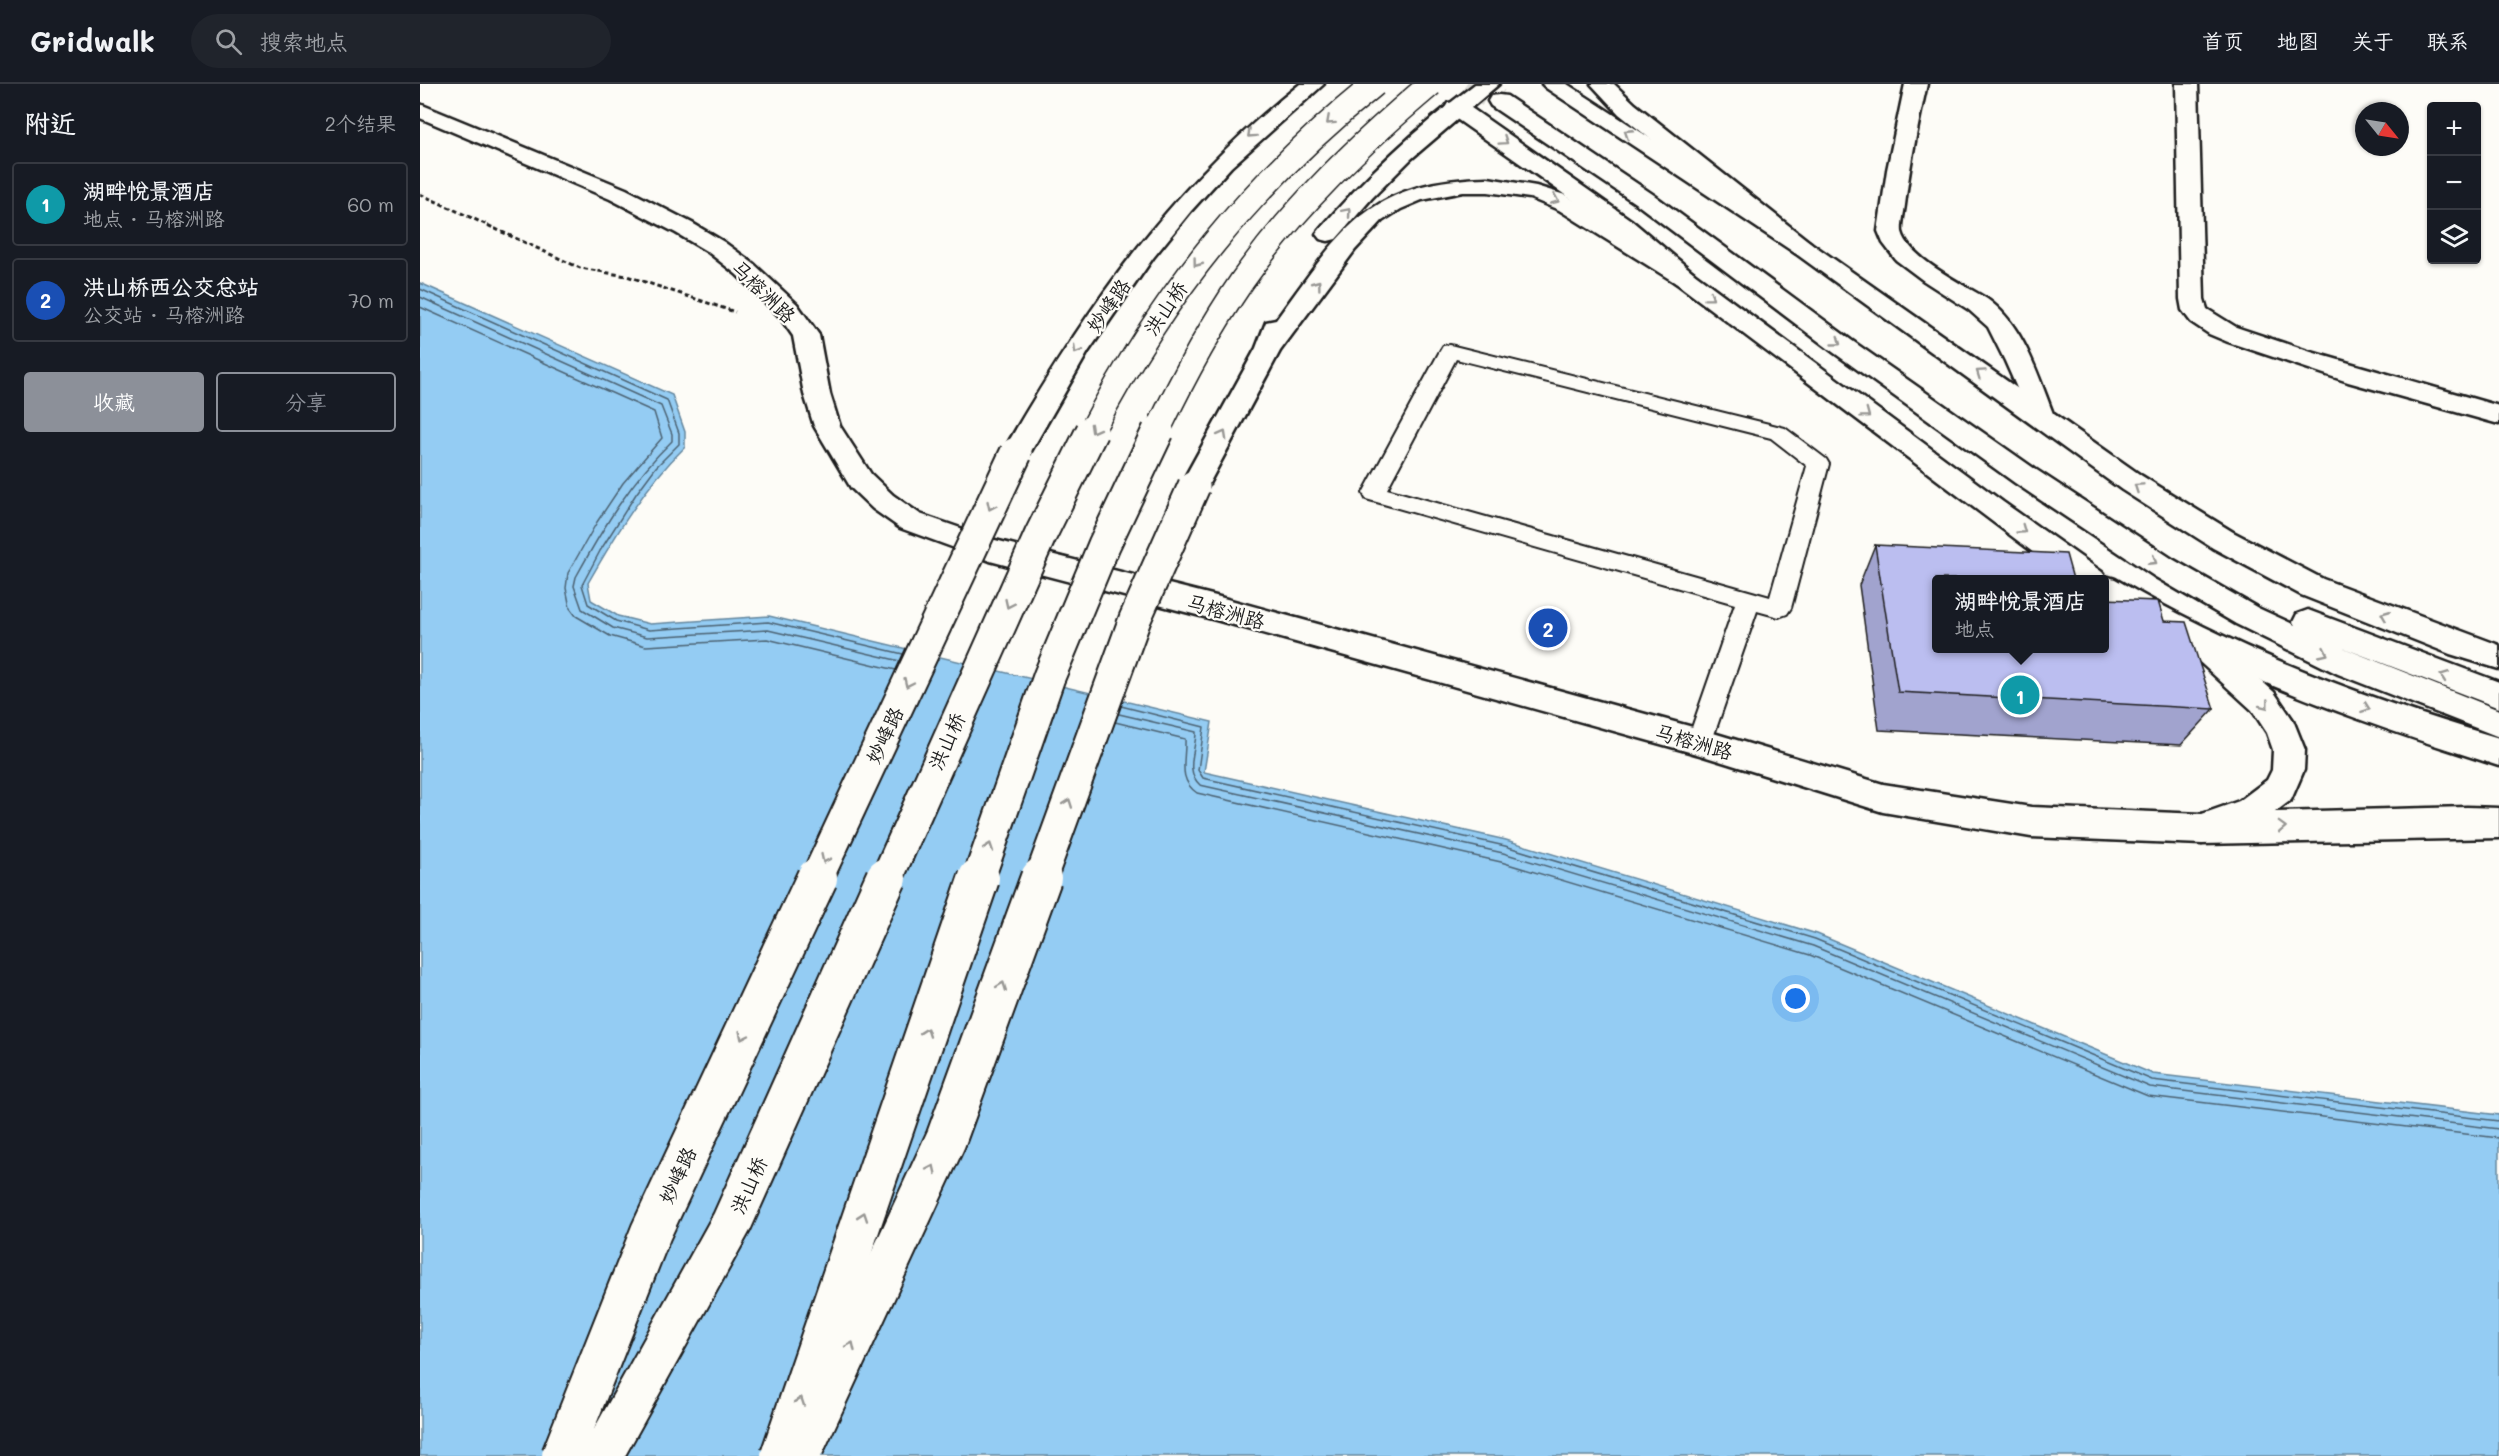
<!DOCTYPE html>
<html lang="zh">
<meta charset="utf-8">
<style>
:root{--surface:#171b24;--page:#20242c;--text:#f1f3f6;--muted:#9ea1a6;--line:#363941;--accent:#8c9099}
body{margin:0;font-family:Mali,"LXGW WenKai TC",sans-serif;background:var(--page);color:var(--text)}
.controls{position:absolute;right:18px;top:18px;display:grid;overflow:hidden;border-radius:6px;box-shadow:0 2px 4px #0004}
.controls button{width:54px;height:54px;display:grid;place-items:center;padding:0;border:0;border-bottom:2px solid var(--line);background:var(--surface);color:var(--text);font:30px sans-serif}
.compass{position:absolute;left:1935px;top:18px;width:54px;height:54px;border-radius:50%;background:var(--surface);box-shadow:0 2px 4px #0004;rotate:120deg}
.you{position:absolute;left:1376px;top:915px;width:21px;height:21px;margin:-15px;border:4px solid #fff;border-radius:50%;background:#1a73e8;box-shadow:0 0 0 9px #1a73e833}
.badge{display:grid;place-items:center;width:39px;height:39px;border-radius:50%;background:var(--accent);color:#fff;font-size:20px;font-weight:700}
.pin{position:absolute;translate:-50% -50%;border:3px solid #fff;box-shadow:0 2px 6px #0006}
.popup{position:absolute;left:1512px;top:491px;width:177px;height:78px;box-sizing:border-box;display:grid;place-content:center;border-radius:6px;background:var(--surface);filter:drop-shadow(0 2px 4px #0005);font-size:20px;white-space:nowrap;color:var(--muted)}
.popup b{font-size:22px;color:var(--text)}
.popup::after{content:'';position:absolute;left:50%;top:100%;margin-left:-12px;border:12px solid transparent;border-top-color:var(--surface)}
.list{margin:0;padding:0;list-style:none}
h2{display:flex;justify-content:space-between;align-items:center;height:78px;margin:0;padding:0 24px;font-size:26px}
h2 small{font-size:20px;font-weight:400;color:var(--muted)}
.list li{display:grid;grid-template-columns:39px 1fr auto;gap:18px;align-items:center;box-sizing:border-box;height:84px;margin:0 12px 12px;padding:0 12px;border:2px solid var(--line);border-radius:6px}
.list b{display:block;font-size:22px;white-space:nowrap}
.list p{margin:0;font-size:20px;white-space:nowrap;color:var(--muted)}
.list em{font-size:20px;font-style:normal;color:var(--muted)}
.actions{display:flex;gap:12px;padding:18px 24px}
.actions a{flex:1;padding:14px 0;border:2px solid var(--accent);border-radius:6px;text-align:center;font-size:21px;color:var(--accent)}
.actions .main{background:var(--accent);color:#fff}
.icon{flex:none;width:33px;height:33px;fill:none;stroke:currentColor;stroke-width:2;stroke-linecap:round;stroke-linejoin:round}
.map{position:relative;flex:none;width:2079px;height:1372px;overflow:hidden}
header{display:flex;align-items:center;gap:36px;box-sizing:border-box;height:84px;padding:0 30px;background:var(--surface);border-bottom:2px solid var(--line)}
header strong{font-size:28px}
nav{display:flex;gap:33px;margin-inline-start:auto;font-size:21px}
.search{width:420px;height:54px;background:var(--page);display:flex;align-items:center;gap:15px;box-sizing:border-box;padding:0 21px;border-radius:33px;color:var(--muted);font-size:22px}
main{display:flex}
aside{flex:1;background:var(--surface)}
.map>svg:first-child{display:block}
</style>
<header>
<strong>Gridwalk</strong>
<div class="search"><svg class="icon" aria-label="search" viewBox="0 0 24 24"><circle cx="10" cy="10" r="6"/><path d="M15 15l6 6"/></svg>搜索地点</div>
<nav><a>首页</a><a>地图</a><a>关于</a><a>联系</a></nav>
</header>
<main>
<aside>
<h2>附近<small>2个结果</small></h2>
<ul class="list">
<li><span class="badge" style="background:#0f9aa8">1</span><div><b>湖畔悦景酒店</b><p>地点 · 马榕洲路</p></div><em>60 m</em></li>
<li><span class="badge" style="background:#1a4fb4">2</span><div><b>洪山桥西公交总站</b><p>公交站 · 马榕洲路</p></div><em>70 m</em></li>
</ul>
<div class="actions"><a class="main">收藏</a><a>分享</a></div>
</aside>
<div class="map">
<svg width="2079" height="1372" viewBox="0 0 2079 1372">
<rect width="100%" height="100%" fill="#fdfcf7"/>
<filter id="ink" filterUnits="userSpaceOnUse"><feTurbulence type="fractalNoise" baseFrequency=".0167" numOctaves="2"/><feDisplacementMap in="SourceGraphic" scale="12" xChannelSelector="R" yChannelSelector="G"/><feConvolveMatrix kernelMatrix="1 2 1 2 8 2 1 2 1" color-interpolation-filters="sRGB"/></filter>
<g filter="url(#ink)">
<!-- water -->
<path fill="#94ccf3" stroke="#64869d" stroke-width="1.5" d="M 0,199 L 252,311 L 265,348 L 265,363 C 224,403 196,450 168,499 L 171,516 L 198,532 L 230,540 L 349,532 L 792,638 L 784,688 L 1086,756 L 1397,850 L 1733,990 L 2079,1031 L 2079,1372 L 0,1372 Z"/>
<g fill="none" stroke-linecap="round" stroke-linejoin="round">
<!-- shore -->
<g stroke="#4c6272" stroke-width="1.5">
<polyline points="0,205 247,316 259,349 259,360 236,383 216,410 180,467 162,501 168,520 196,537 229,546 348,538 483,570"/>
<path d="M 0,213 L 241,322 L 252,350 L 252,357 C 211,396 183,444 156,493 L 154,502 L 162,525 L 193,544 L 227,553 L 348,546 L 480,577"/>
<polyline points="0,223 234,328 242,354 203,399 177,438 148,489 146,504 150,524 156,532 190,552 226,562 347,555 476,586"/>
<polyline points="701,622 784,643 778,686 783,694 1085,762 1395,855 1732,996 2079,1037"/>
<path d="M 699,630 L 776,648 C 776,667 764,686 780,701 L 1083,769 L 1393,862 L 1730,1003 L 2079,1045"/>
<path d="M 695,638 L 765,655 C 766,676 757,695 777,709 L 1081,778 L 1390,871 L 1728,1012 L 2079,1054"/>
</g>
<!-- primary-tunnel -->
<polyline stroke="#dbdad6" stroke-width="24" stroke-dasharray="24 12" stroke-linecap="butt" points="1046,0 1079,17"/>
<!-- service casing -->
<g stroke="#1c1c1c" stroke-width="4">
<path id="service" d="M 1030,261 L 1365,344 L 1406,375 L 1409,380 L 1371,524 L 1367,530 L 1359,533 L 1337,527 L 1289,665 L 1280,668 L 1271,665 L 1267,658 L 1315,520 L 946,415 L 943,409 L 1020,267 L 1023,262 ZM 1036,275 L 1351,354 L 1387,382 L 1350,513 L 967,405 Z"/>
</g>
<!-- minor casing -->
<g stroke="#1c1c1c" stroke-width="5">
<g id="minor">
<path d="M 1485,0 L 1507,0 C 1498,40 1490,80 1485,121 C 1484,129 1481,141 1482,148 C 1489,175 1545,201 1567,215 C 1604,241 1618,292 1634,332 L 1630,338 L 1621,341 L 1612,338 L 1585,277 L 1568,243 L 1549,226 L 1504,197 L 1476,176 L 1463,159 L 1458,147 L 1467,86 Z"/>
<polygon points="1756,0 1778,0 1784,215 1787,225 1816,243 1891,268 2079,322 2079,340 1928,298 1808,258 1789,250 1771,238 1762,226 1760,215"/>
</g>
</g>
<!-- tertiary casing -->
<g stroke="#1c1c1c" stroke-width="5">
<polygon id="tertiary" points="0,20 206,105 272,139 304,158 334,180 377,220 399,251 410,310 420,342 451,390 473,411 500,430 575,456 796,512 1280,645 1463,700 1611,723 1782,730 1819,717 1847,696 1852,686 1853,666 1847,649 1832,626 1760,560 1756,552 1760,544 1771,540 1782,544 1854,608 1873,636 1885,666 1884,686 1871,716 1843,737 1782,760 1611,753 1463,728 1280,671 796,536 570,477 480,444 453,425 431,404 394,342 384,310 373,252 359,232 316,190 288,168 256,149 190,115 0,34"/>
</g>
<!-- secondary casing -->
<g stroke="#1c1c1c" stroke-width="5">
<g id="secondary">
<polygon points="1122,0 1147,0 1391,159 1722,392 1813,448 1903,495 2079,561 2079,585 2030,570 1881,511 1793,464 1702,406 1375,169 1126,4"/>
<path d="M 1036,18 L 1044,19 L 1211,136 L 1274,189 L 1583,418 L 1682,488 L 1685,492 L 1695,495 C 1816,566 1944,614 2079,654 L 2079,682 C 1942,639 1808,592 1684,517 L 1684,496 L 1650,496 L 1256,199 L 1195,146 L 1028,29 L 1025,24 L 1028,19 Z"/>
<polygon points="2047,723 2079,724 2079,754 1782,760 1770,755 1765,745 1770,735 1782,730"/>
</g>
</g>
<!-- primary casing -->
<g stroke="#1c1c1c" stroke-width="5">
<g id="primary">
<path d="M 880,0 L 904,0 L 811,83 L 771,127 L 733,174 L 668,268 L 606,376 L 596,379 L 586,376 L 582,369 C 666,224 748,105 880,0 Z"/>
<path d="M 1055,0 L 1079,0 L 991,75 L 952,114 L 916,155 L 908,157 L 900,155 L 896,150 L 900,145 C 946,91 998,43 1055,0 Z"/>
<polygon points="1171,0 1194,0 1215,20 1391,159 1395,164 1391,169 1383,171 1375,169 1199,30"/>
<polygon points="1079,11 1087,12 1234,111 1431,256 1615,385 1754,476 1838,524 1875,541 1873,538 1877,530 1888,526 2079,598 2079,624 1921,563 2079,626 2079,653 1918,590 1816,540 1734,492 1595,399 1413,268 1218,121 1071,22 1068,17 1071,12"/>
<path d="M 1068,94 L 1116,102 L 1145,111 L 1274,189 L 1277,194 L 1274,199 L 1265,202 L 1256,199 L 1139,126 L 1110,114 L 1068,108 L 1043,108 L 1002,116 L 981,125 L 962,137 L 935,166 L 860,267 L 784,409 L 774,412 L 764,409 L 760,402 L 836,264 L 846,238 L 856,236 C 921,147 948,96 1068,94 Z"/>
</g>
</g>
<!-- path -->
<polyline stroke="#1c1c1c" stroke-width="3" stroke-dasharray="4.5 3" stroke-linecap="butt" points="0,110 160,184 207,192 315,228"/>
<!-- service -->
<use href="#service" fill="#fdfcf7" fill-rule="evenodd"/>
<!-- minor -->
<use href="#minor" fill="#fdfcf7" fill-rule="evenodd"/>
<!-- tertiary -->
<use href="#tertiary" fill="#fdfcf7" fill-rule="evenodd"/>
<!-- secondary -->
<use href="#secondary" fill="#fdfcf7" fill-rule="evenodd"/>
<!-- primary -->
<use href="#primary" fill="#fdfcf7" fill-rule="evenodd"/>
<!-- primary-bridge-far2 casing -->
<g stroke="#1c1c1c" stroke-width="27" stroke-linecap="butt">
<g id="primary-bridge-far2">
<path d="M 671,348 C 745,207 831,100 955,0"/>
<path d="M 737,348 C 762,296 789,245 822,197 C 875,122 941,59 1011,0"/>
</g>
</g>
<!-- primary-bridge-far1 casing -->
<g stroke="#1c1c1c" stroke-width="35" stroke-linecap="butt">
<g id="primary-bridge-far1">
<polyline points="396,796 596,369"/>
<polyline points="466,796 620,452 672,347"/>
<polyline points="558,796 629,593 684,461 738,347"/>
<polyline points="620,796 715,535 774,402"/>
</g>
</g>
<!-- primary-bridge casing -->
<g stroke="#1c1c1c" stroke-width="44" stroke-linecap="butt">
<g id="primary-bridge">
<polyline points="384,1362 526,1055 621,794"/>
<polyline points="142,1372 231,1148 397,794"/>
<polyline points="182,1372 312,1138 466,794"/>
<polyline points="361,1372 559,794"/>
</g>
</g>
<!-- primary-bridge-far2 -->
<use href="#primary-bridge-far2" stroke="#fdfcf7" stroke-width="24"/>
<!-- primary-bridge-far1 -->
<use href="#primary-bridge-far1" stroke="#fdfcf7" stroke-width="31"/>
<!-- primary-bridge -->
<use href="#primary-bridge" stroke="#fdfcf7" stroke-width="40"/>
</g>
<!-- wall -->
<polygon fill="#a1a3ce" stroke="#1c1c1c" stroke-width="1.5" points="1455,461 1516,495 1744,537 1794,625 1761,661 1459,646 1439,501"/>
<!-- building -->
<polygon fill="#bbbef0" stroke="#1c1c1c" stroke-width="1.5" points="1455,461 1646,470 1653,495 1516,495 1516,564 1684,564 1684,515 1738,517 1744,537 1766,538 1794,625 1478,608"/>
<!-- one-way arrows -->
<defs><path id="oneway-chevron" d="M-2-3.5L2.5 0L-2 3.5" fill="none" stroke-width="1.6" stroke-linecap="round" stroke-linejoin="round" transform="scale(1.5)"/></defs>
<g stroke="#989794">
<use href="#oneway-chevron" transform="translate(910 37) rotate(138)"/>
<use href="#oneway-chevron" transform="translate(1208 49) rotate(-147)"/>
<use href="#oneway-chevron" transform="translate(831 50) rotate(138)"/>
<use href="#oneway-chevron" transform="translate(1084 57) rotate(34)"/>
<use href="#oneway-chevron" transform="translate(1135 116) rotate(24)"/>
<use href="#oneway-chevron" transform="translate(927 128) rotate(-49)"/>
<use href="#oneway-chevron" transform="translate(777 179) rotate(127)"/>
<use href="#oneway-chevron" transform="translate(897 200) rotate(-53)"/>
<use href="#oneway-chevron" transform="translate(1290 213) rotate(37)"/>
<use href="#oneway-chevron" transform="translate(1417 258) rotate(36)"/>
<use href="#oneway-chevron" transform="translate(657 266) rotate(122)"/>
<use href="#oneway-chevron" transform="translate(1560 289) rotate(-145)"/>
<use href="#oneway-chevron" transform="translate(1446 330) rotate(37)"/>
<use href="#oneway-chevron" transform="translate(674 345) rotate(119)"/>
<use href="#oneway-chevron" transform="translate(803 351) rotate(-61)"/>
<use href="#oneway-chevron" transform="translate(1718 403) rotate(-146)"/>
<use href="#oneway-chevron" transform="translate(571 422) rotate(115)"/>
<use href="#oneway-chevron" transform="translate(1602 446) rotate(36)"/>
<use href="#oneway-chevron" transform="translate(1733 477) rotate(33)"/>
<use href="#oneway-chevron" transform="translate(589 520) rotate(115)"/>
<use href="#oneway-chevron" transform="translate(1965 531) rotate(-158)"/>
<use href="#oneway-chevron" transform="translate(1904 569) rotate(25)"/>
<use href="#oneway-chevron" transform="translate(2024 592) rotate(-160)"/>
<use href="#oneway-chevron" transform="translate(488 599) rotate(115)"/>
<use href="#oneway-chevron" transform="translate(1845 621) rotate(52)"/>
<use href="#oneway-chevron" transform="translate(1946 624) rotate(20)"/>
<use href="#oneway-chevron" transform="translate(648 719) rotate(-70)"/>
<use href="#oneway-chevron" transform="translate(1862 743) rotate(-2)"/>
<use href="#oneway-chevron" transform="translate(569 763) rotate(-71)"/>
<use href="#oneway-chevron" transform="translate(405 775) rotate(115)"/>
<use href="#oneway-chevron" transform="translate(582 902) rotate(-70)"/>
<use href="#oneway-chevron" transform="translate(506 948) rotate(-71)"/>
<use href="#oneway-chevron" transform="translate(323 952) rotate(115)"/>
<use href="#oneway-chevron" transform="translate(512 1085) rotate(-65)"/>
<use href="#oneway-chevron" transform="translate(443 1132) rotate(-71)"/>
<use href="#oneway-chevron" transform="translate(431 1262) rotate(-65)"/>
<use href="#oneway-chevron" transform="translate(380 1317) rotate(-71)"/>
</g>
</g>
<g text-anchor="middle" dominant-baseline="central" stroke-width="4.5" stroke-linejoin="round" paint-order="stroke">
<!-- street labels -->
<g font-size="20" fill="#1c1c1c" stroke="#fdfcf7">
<text transform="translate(344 207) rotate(44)">马榕洲路</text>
<text transform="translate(688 221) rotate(-55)">妙峰路</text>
<text transform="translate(745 224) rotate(-56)">洪山桥</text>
<text transform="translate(806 527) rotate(15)">马榕洲路</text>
<text transform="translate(464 651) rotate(-65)">妙峰路</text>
<text transform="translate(526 657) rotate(-66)">洪山桥</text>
<text transform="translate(1274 657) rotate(16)">马榕洲路</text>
<text transform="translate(257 1091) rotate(-65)">妙峰路</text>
<text transform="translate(328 1101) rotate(-66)">洪山桥</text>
</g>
</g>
</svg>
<div class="controls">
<button>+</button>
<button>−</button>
<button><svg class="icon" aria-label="layers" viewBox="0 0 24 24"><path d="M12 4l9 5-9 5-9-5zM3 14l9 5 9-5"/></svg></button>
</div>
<svg class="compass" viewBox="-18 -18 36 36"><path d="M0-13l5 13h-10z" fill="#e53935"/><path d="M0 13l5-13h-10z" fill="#9ea1a6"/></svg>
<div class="you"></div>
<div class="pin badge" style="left:1600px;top:611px;background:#0f9aa8">1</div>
<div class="popup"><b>湖畔悦景酒店</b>地点</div>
<div class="pin badge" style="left:1128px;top:544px;background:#1a4fb4">2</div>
</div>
</main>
